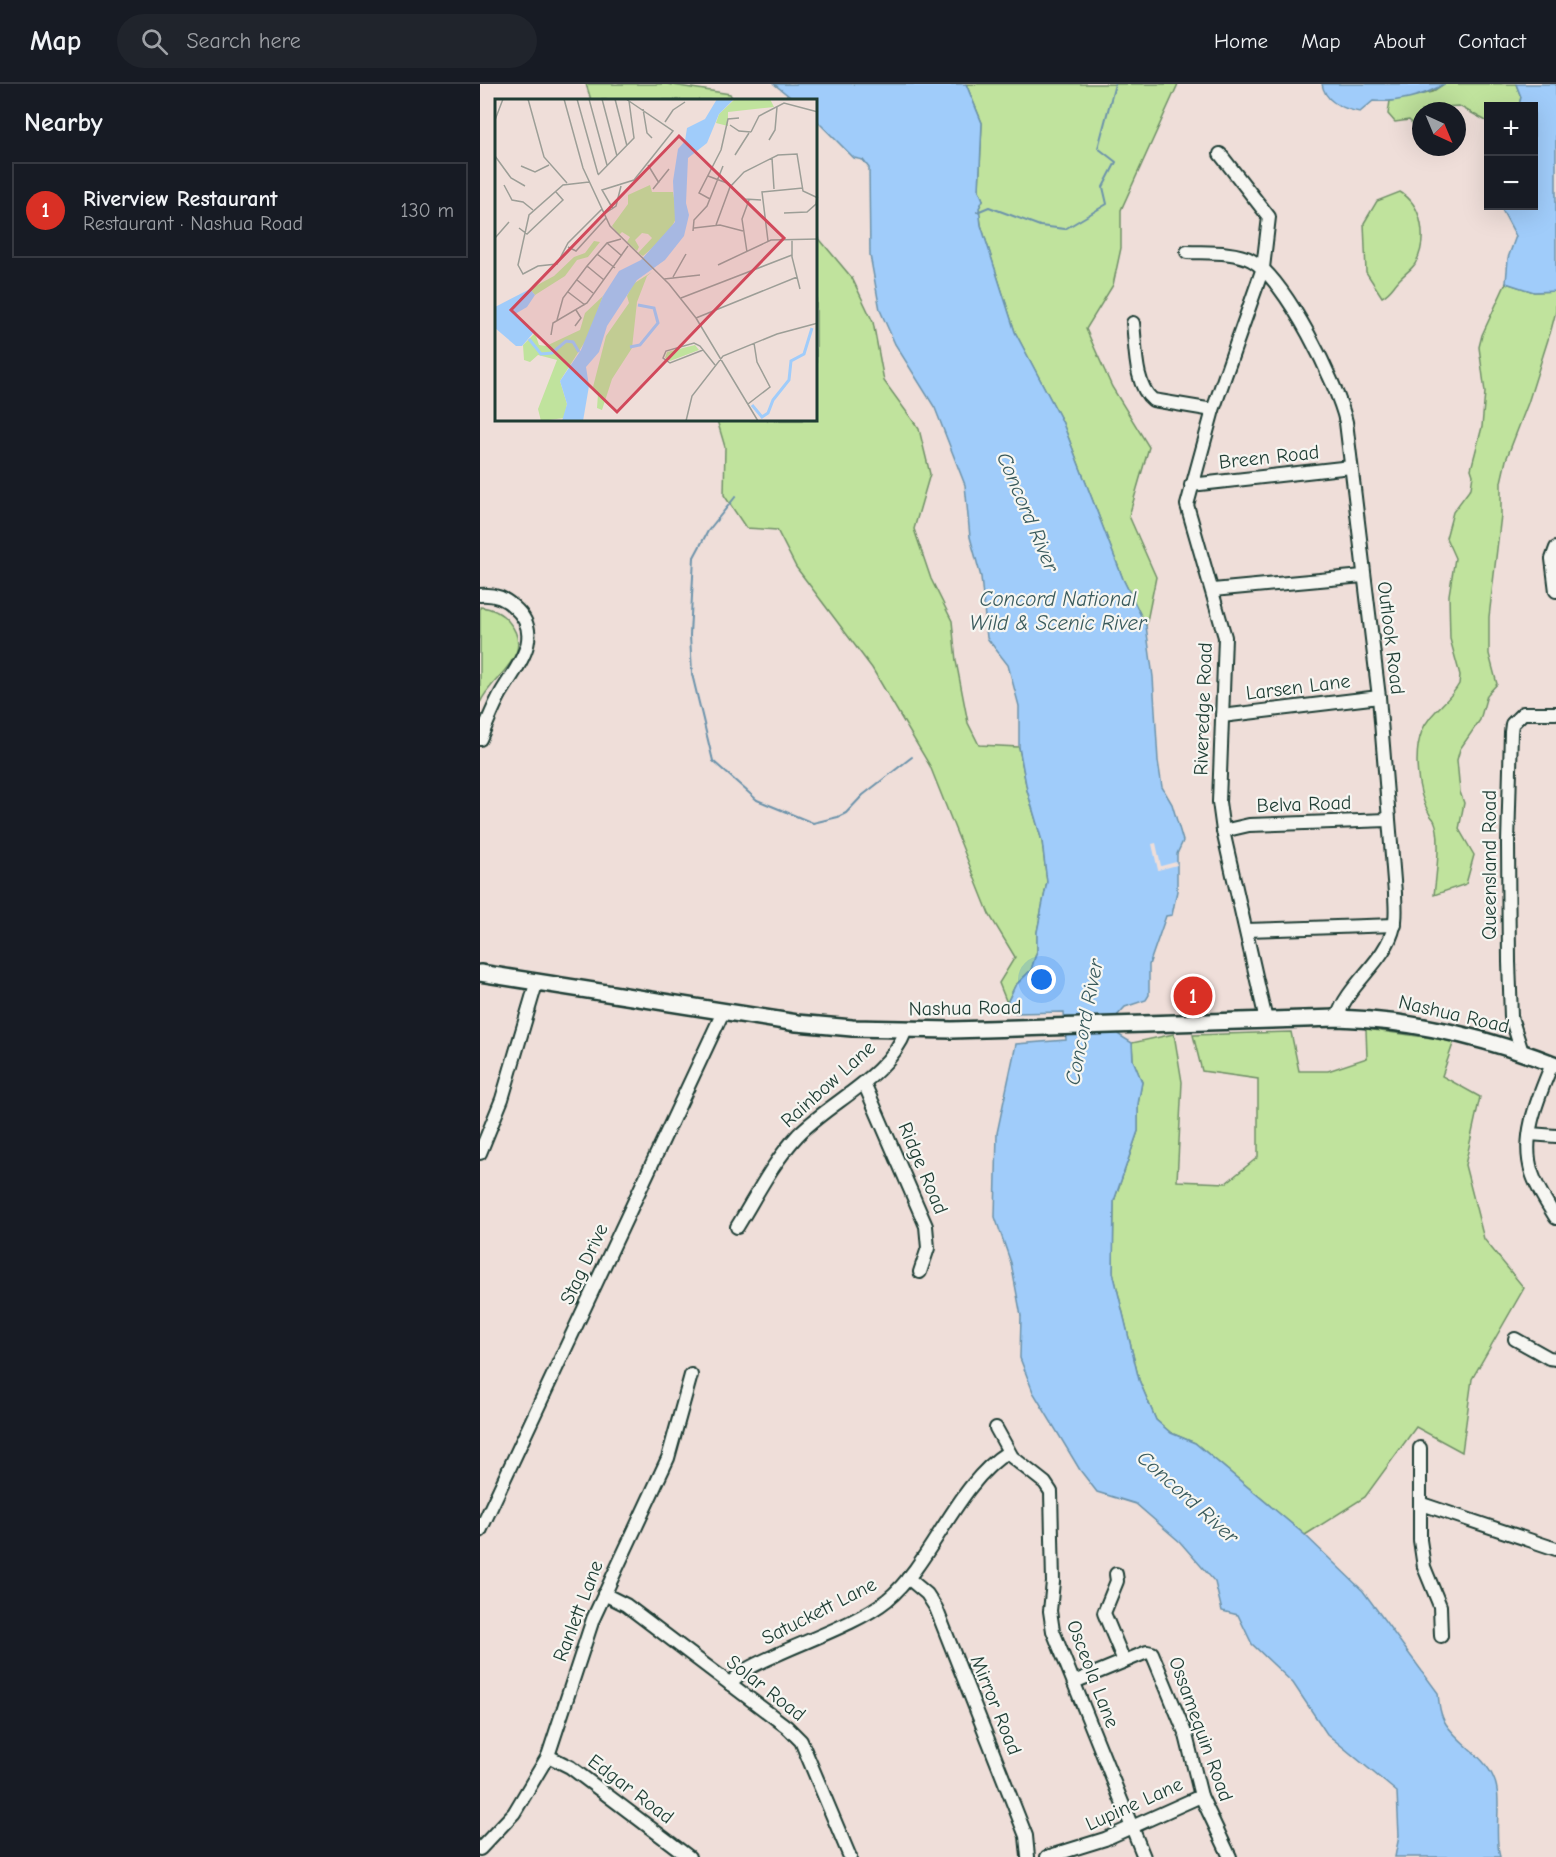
<!DOCTYPE html>
<meta charset="utf-8">
<style>
:root{--surface:#171b24;--page:#20242c;--text:#f1f3f6;--muted:#9ea1a6;--line:#363941;--accent:#d93025}
body{margin:0;font-family:"Comic Neue",sans-serif;background:var(--page);color:var(--text)}
.controls{position:absolute;right:18px;top:18px;display:grid;overflow:hidden;border-radius:0px;box-shadow:0 6px 24px #0002}
.controls button{width:54px;height:54px;display:grid;place-items:center;padding:0;border:0;border-bottom:2px solid var(--line);background:var(--surface);color:var(--text);font:30px sans-serif}
.compass{position:absolute;left:932px;top:18px;width:54px;height:54px;border-radius:50%;background:var(--surface);box-shadow:0 6px 24px #0002;rotate:136deg}
.you{position:absolute;left:562px;top:896px;width:21px;height:21px;margin:-15px;border:4px solid #fff;border-radius:50%;background:#1a73e8;box-shadow:0 0 0 9px #1a73e833}
.badge{display:grid;place-items:center;width:39px;height:39px;border-radius:50%;background:var(--accent);color:#fff;font-size:20px;font-weight:700}
.pin{position:absolute;translate:-50% -50%;border:3px solid #fff;box-shadow:0 2px 6px #0006}
.list{margin:0;padding:0;list-style:none}
h2{display:flex;justify-content:space-between;align-items:center;height:78px;margin:0;padding:0 24px;font-size:26px}
h2 small{font-size:20px;font-weight:400;color:var(--muted)}
.list li{display:grid;grid-template-columns:39px 1fr auto;gap:18px;align-items:center;box-sizing:border-box;height:96px;margin:0 12px 12px;padding:0 12px;border:2px solid var(--line);border-radius:0px}
.list b{display:block;font-size:22px;white-space:nowrap}
.list p{margin:0;font-size:20px;white-space:nowrap;color:var(--muted)}
.list em{font-size:20px;font-style:normal;color:var(--muted)}
.icon{flex:none;width:33px;height:33px;fill:none;stroke:currentColor;stroke-width:2;stroke-linecap:round;stroke-linejoin:round}
.map{position:relative;flex:none;width:1076px;height:1773px;overflow:hidden}
header{display:flex;align-items:center;gap:36px;box-sizing:border-box;height:84px;padding:0 30px;background:var(--surface);border-bottom:2px solid var(--line)}
header strong{font-size:28px}
nav{display:flex;gap:33px;margin-inline-start:auto;font-size:21px}
.search{width:420px;height:54px;background:var(--page);display:flex;align-items:center;gap:15px;box-sizing:border-box;padding:0 21px;border-radius:33px;color:var(--muted);font-size:22px}
main{display:flex}
aside{flex:1;background:var(--surface)}
.map>svg:first-child{display:block}
</style>
<header>
<strong>Map</strong>
<div class="search"><svg class="icon" aria-label="search" viewBox="0 0 24 24"><circle cx="10" cy="10" r="6"/><path d="M15 15l6 6"/></svg>Search here</div>
<nav><a>Home</a><a>Map</a><a>About</a><a>Contact</a></nav>
</header>
<main>
<aside>
<h2>Nearby<small></small></h2>
<ul class="list">
<li><span class="badge">1</span><div><b>Riverview Restaurant</b><p>Restaurant · Nashua Road</p></div><em>130 m</em></li>
</ul>
</aside>
<div class="map">
<svg width="1076" height="1773" viewBox="0 0 1076 1773">
<rect width="100%" height="100%" fill="#efded9"/>
<filter id="ink" filterUnits="userSpaceOnUse"><feTurbulence type="fractalNoise" baseFrequency=".0167" numOctaves="2"/><feDisplacementMap in="SourceGraphic" scale="12" xChannelSelector="R" yChannelSelector="G"/><feConvolveMatrix kernelMatrix="1 2 1 2 8 2 1 2 1" color-interpolation-filters="sRGB"/></filter>
<g filter="url(#ink)">
<!-- green -->
<g fill="#c0e39d" stroke="#709068" stroke-width="1.5">
<polygon points="106,0 186,0 250,10 253,16 111,16"/>
<polygon points="486,0 698,0 641,126 641,164 633,201 606,245 632,303 669,363 649,432 676,493 666,542 643,495 582,337 535,248 501,141 499,124 503,116 499,107 502,39"/>
<polygon points="964,0 1036,0 1041,13 1039,22 1008,22 1008,38 979,22 946,24 946,27 941,27 941,44 936,43 929,36 915,38 908,30 910,17 952,8"/>
<path d="M 920,108 C 943,121 948,157 935,180 C 931,186 923,191 918,197 C 912,204 910,209 902,213 L 886,188 L 884,139 L 897,117 Z"/>
<polygon points="336,151 372,194 393,238 404,297 439,345 450,390 434,445 451,495 472,537 476,577 488,639 499,661 539,663 547,706 562,757 567,798 557,848 557,867 551,886 535,902 527,919 519,899 535,873 509,830 450,682 392,584 316,483 297,446 266,444 244,411 245,363 237,336 336,336"/>
<path d="M 1026,199 L 1054,208 L 1076,207 L 1076,227 L 1071,246 L 1048,319 L 1026,376 L 1021,398 L 1021,431 L 1009,533 L 1009,570 L 1017,600 L 1007,611 L 1000,636 L 980,665 L 977,676 L 980,708 L 984,719 L 979,745 L 994,771 L 986,800 L 954,811 C 956,794 962,751 954,736 C 953,734 950,732 949,729 C 937,708 933,670 942,647 C 949,629 970,617 979,600 L 980,591 L 970,555 L 969,511 L 975,474 L 966,454 L 973,428 L 991,404 L 993,391 L 991,385 L 1002,343 L 1005,308 L 999,263 L 1002,251 Z"/>
<path d="M 0,523 C 11,524 22,529 29,538 C 57,572 11,592 0,619 Z"/>
<polygon points="886,945 974,957 962,992 1000,1013 985,1081 1004,1155 1044,1204 992,1295 982,1368 936,1343 885,1413 825,1451 715,1359 691,1349 676,1336 659,1296 633,1188 634,1117 658,1047 658,1020 662,998 653,976 652,959 694,950 702,998 697,1097 746,1099 778,1073 778,995 722,987 713,951 811,948 819,987 848,987 887,974"/>
</g>
<!-- water -->
<g fill="#a0ccfa" stroke="#6c93ab" stroke-width="1.5">
<path d="M 294,0 L 486,0 L 502,39 L 499,106 L 503,116 L 499,124 L 501,141 L 535,248 L 582,337 L 643,495 L 666,542 L 673,593 L 678,677 L 682,703 L 692,720 L 703,757 L 697,770 L 697,807 L 692,831 L 686,832 L 669,881 L 669,911 L 666,916 L 645,923 L 635,934 L 639,951 L 652,959 L 653,976 L 662,998 L 658,1020 L 658,1047 L 634,1117 L 633,1188 L 659,1296 L 676,1336 L 691,1349 L 715,1359 L 825,1451 L 883,1507 L 958,1609 C 959,1620 960,1631 966,1640 C 980,1661 1004,1671 1014,1695 C 1023,1715 1013,1749 1020,1773 L 915,1773 L 919,1752 L 917,1708 L 847,1650 L 813,1599 L 772,1560 L 758,1531 L 742,1527 L 735,1498 L 700,1458 L 656,1420 L 617,1408 L 600,1386 L 553,1308 L 540,1274 L 541,1232 L 531,1179 L 515,1133 L 517,1049 L 536,960 L 586,956 L 584,928 L 535,929 L 527,919 L 535,902 L 551,886 L 557,867 L 557,848 L 567,798 L 562,757 L 547,706 L 539,663 L 539,622 L 528,581 L 507,554 L 501,493 L 490,453 L 485,401 L 455,324 L 415,260 L 400,226 L 390,171 L 389,84 L 383,76 L 374,74 L 336,36 L 336,16 L 314,16 Z"/>
<path d="M 842,0 L 964,0 C 945,12 915,19 893,17 L 880,28 C 863,25 845,18 842,0 Z"/>
<polygon points="1036,0 1076,0 1076,207 1054,208 1026,199 1028,174 1036,152 1020,122 1054,122 1054,22 1039,22 1041,13"/>
</g>
<!-- pier -->
<polygon fill="#efded9" points="676,759 681,782 696,778 697,781 678,786 672,760"/>
<g fill="none" stroke-linecap="round" stroke-linejoin="round">
<!-- stream -->
<g stroke="#6c93ab" stroke-width="2">
<polyline points="497,128 509,123 560,142 585,145 627,120 623,103 636,78 618,64 635,0"/>
<polyline points="256,412 228,447 214,473 210,551 212,590 233,677 277,716 333,739 358,733 366,729 383,711 432,673"/>
</g>
<!-- minor casing -->
<g stroke="#1f3d34" stroke-width="16">
<g id="minor">
<polyline points="740,70 789,133 783,184 733,326 707,421 745,553 739,718 743,747 786,936"/>
<path d="M 707,168 C 726,169 754,167 771,176 C 805,194 858,301 866,338 L 899,613 L 915,809 C 915,819 917,832 914,842 C 906,878 868,899 857,934"/>
<path d="M 653,239 C 656,262 654,301 673,316 L 733,326"/>
<polyline points="711,401 871,383"/>
<polyline points="1076,464 1072,475 1076,507"/>
<polyline points="733,506 883,492"/>
<path d="M 0,511 C 13,510 25,514 34,523 C 66,551 37,582 21,609 C 13,623 7,640 0,655"/>
<polyline points="742,632 899,613"/>
<polyline points="743,747 769,741 908,736"/>
<polyline points="766,846 915,841"/>
<polyline points="1042,968 1031,933 1029,878 1028,760 1031,648 1032,640 1043,629 1076,629"/>
<path d="M 1072,980 C 1059,1012 1040,1053 1052,1089 C 1057,1105 1067,1119 1076,1134"/>
<polyline points="384,999 446,1142 448,1164 440,1188"/>
<polyline points="1050,1050 1076,1052"/>
<polyline points="0,1069 22,1015 56,900"/>
<path d="M 257,1143 C 276,1112 293,1078 318,1051 C 352,1016 408,994 426,946"/>
<polyline points="1035,1255 1069,1274 1076,1275"/>
<polyline points="516,1344 532,1373 565,1399 571,1408 573,1498 570,1527 573,1547 664,1773"/>
<polyline points="940,1364 940,1456 944,1483 960,1522 961,1552"/>
<polyline points="942,1420 1076,1465"/>
<polyline points="0,1447 243,928"/>
<polyline points="636,1490 637,1497 624,1529 644,1577"/>
<polyline points="428,1494 447,1510 456,1524 546,1752 548,1773"/>
<polyline points="124,1510 146,1521 307,1643 321,1657 370,1773"/>
<polyline points="594,1598 667,1568 672,1569 706,1651 721,1712 750,1773"/>
<path d="M 250,1600 C 262,1585 279,1579 296,1571 C 328,1556 380,1538 407,1516 C 453,1478 476,1400 528,1368"/>
<polyline points="68,1672 90,1683 209,1773"/>
<polyline points="0,1765 34,1729 68,1672 113,1535 188,1374 211,1291"/>
<polyline points="567,1773 625,1755 721,1712"/>
</g>
</g>
<!-- major casing -->
<g stroke="#1f3d34" stroke-width="20">
<path id="major" d="M 0,889 L 317,939 L 372,944 L 472,946 L 857,934 C 934,936 1005,953 1076,981"/>
</g>
<!-- minor -->
<use href="#minor" stroke="#f6f6f2" stroke-width="12"/>
<!-- major -->
<use href="#major" stroke="#f6f6f2" stroke-width="15"/>
</g>
</g>
<g text-anchor="middle" dominant-baseline="central" stroke-width="4.5" stroke-linejoin="round" paint-order="stroke">
<!-- street labels -->
<g font-size="20" fill="#1f3d34" stroke="#f6f6f2">
<text transform="translate(789 373) rotate(-6)">Breen Road</text>
<text transform="translate(911 554) rotate(83)">Outlook Road</text>
<text transform="translate(818 603) rotate(-7)">Larsen Lane</text>
<text transform="translate(723 625) rotate(-88)">Riveredge Road</text>
<text transform="translate(824 720) rotate(-2)">Belva Road</text>
<text transform="translate(1009 781) rotate(-90)">Queensland Road</text>
<text transform="translate(485 924) rotate(-1)">Nashua Road</text>
<text transform="translate(974 930) rotate(13)">Nashua Road</text>
<text transform="translate(348 1000) rotate(-42)">Rainbow Lane</text>
<text transform="translate(443 1084) rotate(67)">Ridge Road</text>
<text transform="translate(104 1180) rotate(-65)">Stag Drive</text>
<text transform="translate(98 1527) rotate(-69)">Ranlett Lane</text>
<text transform="translate(339 1527) rotate(-27)">Satuckett Lane</text>
<text transform="translate(613 1590) rotate(69)">Osceola Lane</text>
<text transform="translate(286 1604) rotate(38)">Solar Road</text>
<text transform="translate(516 1621) rotate(68)">Mirror Road</text>
<text transform="translate(721 1645) rotate(70)">Ossamequin Road</text>
<text transform="translate(151 1705) rotate(37)">Edgar Road</text>
<text transform="translate(654 1720) rotate(-24)">Lupine Lane</text>
</g>
<!-- water labels -->
<g font-size="21" font-style="italic" fill="#395a5c" stroke="#f6f6f2">
<text transform="translate(548 428) rotate(67)">Concord River</text>
<text x="578" y="515">Concord National<tspan x="578" dy="24">Wild &amp; Scenic River</tspan></text>
<text transform="translate(604 938) rotate(-79)">Concord River</text>
<text transform="translate(708 1413) rotate(42)">Concord River</text>
</g>
</g>
<!-- overview -->
<g transform="translate(15 15)">
<rect width="322" height="322" fill="#efded9"/>
<path d="M 240,0 L 275,0 L 279,8 L 233,13 L 233,27 L 221,24 L 224,15 ZM 155,86 L 157,93 L 178,93 L 182,118 L 172,136 L 148,157 L 143,154 L 157,139 L 153,135 L 147,134 L 140,141 L 144,148 L 142,152 L 132,143 L 135,138 L 127,133 L 124,136 L 117,127 L 133,105 L 133,96 ZM 99,142 L 105,143 L 93,158 L 82,161 L 70,177 L 40,196 L 35,190 L 59,177 L 79,158 L 90,154 ZM 157,173 L 152,177 L 142,203 L 137,249 L 117,280 L 107,311 L 102,309 L 103,295 L 98,288 L 111,237 L 134,204 L 132,197 L 138,185 ZM 108,197 L 93,238 L 65,282 L 72,305 L 69,319 L 46,322 L 43,310 L 62,261 L 43,256 L 35,263 L 29,261 L 28,246 L 40,234 L 44,246 L 51,247 L 85,231 L 90,214 ZM 200,246 L 204,251 L 175,262 L 170,259 L 172,253 Z" fill="#c0e39d"/>
<path d="M 222,0 L 239,0 L 224,15 L 212,44 L 193,59 L 191,104 L 194,116 L 189,137 L 170,161 L 142,181 L 112,227 L 104,253 L 91,268 L 94,287 L 88,322 L 67,322 L 72,305 L 65,282 L 86,251 L 108,197 L 124,172 L 146,161 L 180,123 L 178,82 L 183,50 L 190,42 L 192,29 L 210,20 ZM 35,190 L 40,196 L 32,208 L 20,215 L 40,232 L 27,247 L 21,247 L 0,229 L 0,208 Z" fill="#a0ccfa"/>
<path fill="none" stroke="#a0ccfa" stroke-width="3" d="M 34,240 L 46,255 L 57,254 L 71,242 L 78,243 L 84,253M 135,248 L 145,246 L 163,224 L 159,209 L 143,206M 257,306 L 267,318 L 273,314 L 278,301 L 294,281 L 296,262 L 309,255 L 317,229"/>
<path fill="none" stroke="#9c9e97" stroke-width="1.5" d="M 33,0 L 49,58 L 72,84M 69,0 L 88,69 L 115,127 L 174,185 L 201,219 L 263,322M 82,0 L 103,75M 94,0 L 112,66M 107,0 L 122,57M 120,0 L 132,47M 148,10 L 152,34 L 157,39M 0,21 L 8,0M 170,23 L 178,11 L 190,3M 235,26 L 244,32 L 256,33M 256,33 L 264,17 L 289,4 L 323,13M 274,41 L 280,31 L 282,8M 226,51 L 233,20 L 244,19M 240,56 L 254,34M 0,57 L 16,79 L 30,87M 277,59 L 279,90M 153,66 L 164,84M 26,67 L 40,73 L 54,66M 103,76 L 139,39 L 134,2M 213,77 L 232,84 L 250,100 L 266,101M 94,83 L 68,86 L 34,116 L 23,166 L 28,175 L 43,167 L 62,165 L 73,144 L 107,110M 9,86 L 17,101 L 28,103 L 38,111M 158,90 L 174,70M 215,100 L 204,94 L 226,51M 118,110 L 107,91 L 139,81 L 178,32 L 131,0M 289,114 L 312,113 L 321,105 L 322,99M 109,115 L 121,107 L 126,87M 221,126 L 235,88 L 249,73 L 283,56 L 302,55 L 308,92 L 323,99M 24,129 L 32,135 L 68,101 L 61,93M 199,129 L 225,126 L 248,132M 198,132 L 199,121 L 212,107 L 228,67M 0,139 L 14,123M 297,140 L 297,158 L 305,190M 273,142 L 267,93 L 308,89M 112,144 L 127,157M 73,148 L 81,152 L 111,119M 252,153 L 247,120 L 254,101M 102,155 L 120,169M 223,166 L 276,141 L 323,140M 92,167 L 109,181M 178,178 L 191,155M 169,180 L 205,176M 82,181 L 98,194M 73,193 L 90,206M 186,199 L 297,156M 201,219 L 302,178M 62,221 L 68,199 L 92,167 L 112,144 L 126,140M 80,227 L 86,219 L 81,211M 56,236 L 58,224 L 92,204 L 133,147M 208,251 L 175,264 L 168,259 L 171,252 L 199,244 L 205,247 L 220,266M 253,305 L 275,288 L 262,263 L 259,244M 191,322 L 197,297 L 228,257 L 282,235 L 323,224"/>
<path fill="#d1495b" fill-opacity="0.15" stroke="#d1495b" stroke-width="3" d="M 184,37 L 289,139 L 122,313 L 16,211 Z"/>
<rect width="322" height="322" fill="none" stroke="#1f3d34" stroke-width="3"/>
</g>
</svg>
<div class="controls">
<button>+</button>
<button>−</button>
</div>
<svg class="compass" viewBox="-18 -18 36 36"><path d="M0-13l5 13h-10z" fill="#e53935"/><path d="M0 13l5-13h-10z" fill="#9ea1a6"/></svg>
<div class="you"></div>
<div class="pin badge" style="left:713px;top:912px">1</div>
</div>
</main>
